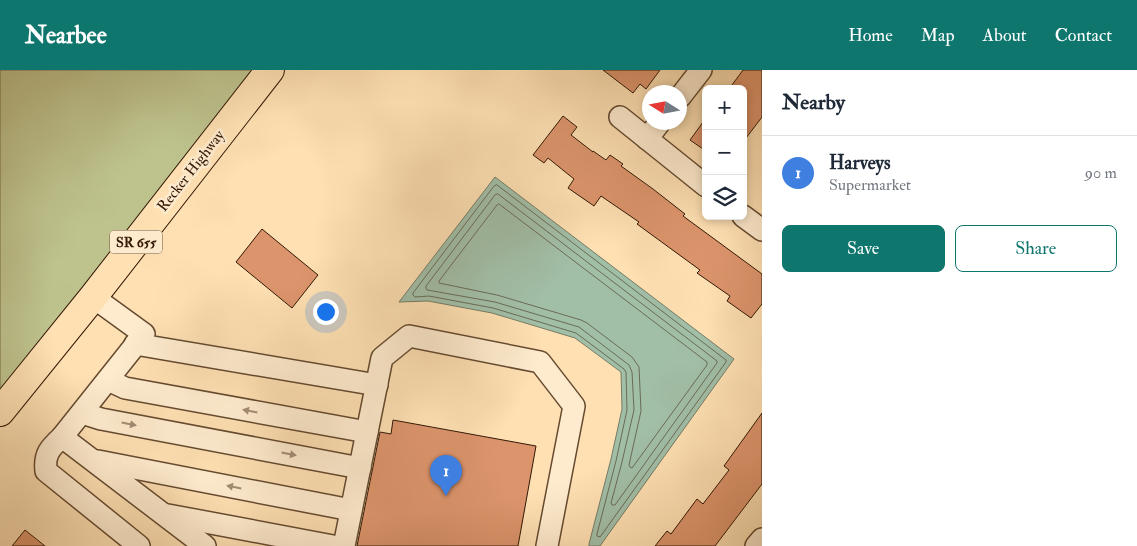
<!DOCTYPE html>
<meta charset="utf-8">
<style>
:root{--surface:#fff;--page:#f2f2f3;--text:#1f2937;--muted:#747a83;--line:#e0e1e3;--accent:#0f766e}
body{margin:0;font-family:"IM FELL Double Pica",serif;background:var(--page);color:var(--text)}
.controls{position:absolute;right:15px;top:15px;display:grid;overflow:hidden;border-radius:8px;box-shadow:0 2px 8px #0003}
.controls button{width:45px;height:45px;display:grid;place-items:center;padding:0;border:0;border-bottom:1px solid var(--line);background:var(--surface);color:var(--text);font:25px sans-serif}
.compass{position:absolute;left:642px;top:15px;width:45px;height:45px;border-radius:50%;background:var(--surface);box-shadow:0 2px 8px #0003;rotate:281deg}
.you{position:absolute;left:325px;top:241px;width:18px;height:18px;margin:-12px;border:4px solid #fff;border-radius:50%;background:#1a73e8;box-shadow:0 0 0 8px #1a73e833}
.badge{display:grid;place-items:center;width:32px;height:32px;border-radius:50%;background:var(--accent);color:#fff;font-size:16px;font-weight:700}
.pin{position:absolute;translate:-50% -41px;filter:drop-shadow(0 1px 2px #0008)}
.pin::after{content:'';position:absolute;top:26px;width:18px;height:15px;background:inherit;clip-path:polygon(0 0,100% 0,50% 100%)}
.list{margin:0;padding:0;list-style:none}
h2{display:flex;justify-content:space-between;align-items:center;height:65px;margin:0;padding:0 20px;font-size:21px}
h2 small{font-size:16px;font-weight:400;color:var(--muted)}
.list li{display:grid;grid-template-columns:32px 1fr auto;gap:15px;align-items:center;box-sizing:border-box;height:75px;padding:0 20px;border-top:1px solid var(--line)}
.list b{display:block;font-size:19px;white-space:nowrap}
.list p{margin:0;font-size:16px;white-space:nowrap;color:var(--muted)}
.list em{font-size:16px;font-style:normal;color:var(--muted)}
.actions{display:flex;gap:10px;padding:15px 20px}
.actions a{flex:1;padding:11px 0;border:1px solid var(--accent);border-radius:8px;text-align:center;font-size:18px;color:var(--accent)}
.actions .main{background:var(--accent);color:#fff}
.icon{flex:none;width:28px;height:28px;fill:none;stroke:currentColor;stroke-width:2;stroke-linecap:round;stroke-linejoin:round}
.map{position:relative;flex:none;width:762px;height:476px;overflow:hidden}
header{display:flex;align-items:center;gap:30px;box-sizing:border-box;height:70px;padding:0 25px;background:var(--accent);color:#fff}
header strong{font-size:24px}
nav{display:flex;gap:28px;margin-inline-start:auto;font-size:18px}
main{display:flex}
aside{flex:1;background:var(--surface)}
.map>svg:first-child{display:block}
</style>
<header>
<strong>Nearbee</strong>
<nav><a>Home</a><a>Map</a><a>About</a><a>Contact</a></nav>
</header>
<main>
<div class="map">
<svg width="762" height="476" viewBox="0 0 762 476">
<rect width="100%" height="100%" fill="#fee0b3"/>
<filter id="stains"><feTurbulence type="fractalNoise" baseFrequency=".004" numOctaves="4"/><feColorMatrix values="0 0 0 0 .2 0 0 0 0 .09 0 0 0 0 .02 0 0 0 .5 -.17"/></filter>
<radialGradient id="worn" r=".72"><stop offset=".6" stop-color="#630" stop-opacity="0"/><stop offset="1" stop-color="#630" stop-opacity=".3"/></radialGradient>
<!-- green -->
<polygon fill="#bec38e" stroke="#786e4a" points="0,0 255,0 145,137 149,141 4,322 0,319"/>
<!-- water -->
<polygon fill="#a1bea7" stroke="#757c66" points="495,107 734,289 600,476 589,476 589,474 611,389 622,339 621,302 575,268 492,243 428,231 399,232"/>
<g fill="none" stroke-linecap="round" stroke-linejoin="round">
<!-- shore -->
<g stroke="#6a6b56" stroke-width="1">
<polygon points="497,115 726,290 726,292 600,467 597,466 597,464 616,391 627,340 626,302 624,299 576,263 493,238 429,226 415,227 413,225 413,223 494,116"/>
<polygon points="498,124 717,291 717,293 615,435 612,435 611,433 622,392 634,340 632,302 629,295 579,257 495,232 427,220 426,218 426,216 495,125"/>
<polygon points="499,134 707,292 707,295 632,398 630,397 629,395 641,341 639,297 632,287 587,253 581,250 497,225 439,213 439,211 497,135"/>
</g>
</g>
<!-- building -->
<g fill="#dc946c" stroke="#321805">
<polygon points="603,0 660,0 646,19 640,14 633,23"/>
<polygon points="743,0 762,0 762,47 743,72 743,19 729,19"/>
<polygon points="563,46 577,57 571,65 593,82 593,81 606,90 610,85 623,94 621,96 653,119 685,144 683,146 762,204 762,234 751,248 727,231 730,226 697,203 700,200 637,154 639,152 601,126 594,136 568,118 574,109 548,88 544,93 533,85"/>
<polygon points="706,48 706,81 690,70"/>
<polygon points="262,159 318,205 292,238 236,192"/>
<polygon points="762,343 762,414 715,476 655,476 667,461 671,464 697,429 703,434 729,400 724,396"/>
<polygon points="393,350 536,376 518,476 357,476 380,362 391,364"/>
<polygon points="25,460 45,476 12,476"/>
</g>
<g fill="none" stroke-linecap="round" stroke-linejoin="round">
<!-- minor casing -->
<g stroke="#654a30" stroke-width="24">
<g id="minor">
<polyline points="680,27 701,0"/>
<polyline points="620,47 706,116"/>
<polyline points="647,69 660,52"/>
<polyline points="743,146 762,160"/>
<polyline points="93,227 144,264 62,367 205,476"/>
<polyline points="135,274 377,315"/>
<polyline points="108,310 125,318 367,362"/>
<polyline points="82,343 101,349 360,398"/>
<path d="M 62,367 C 50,378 44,384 46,401 L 139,476"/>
<polyline points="98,391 351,440"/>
<polyline points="168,445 333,476"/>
<polyline points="344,476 382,288 409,266 540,292 574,336 547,476"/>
<polyline points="756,476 762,469"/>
</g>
</g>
<!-- major casing -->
<g stroke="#321805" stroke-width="30">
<polyline id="major" points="0,342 93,227 270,0"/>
</g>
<!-- minor -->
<use href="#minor" stroke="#feebce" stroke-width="21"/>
<!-- major -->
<use href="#major" stroke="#fee0b3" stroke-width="28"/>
</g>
<!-- one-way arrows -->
<defs><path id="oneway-solid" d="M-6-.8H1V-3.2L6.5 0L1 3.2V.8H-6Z" transform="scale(1.25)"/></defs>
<g fill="#a28c74">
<use href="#oneway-solid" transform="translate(250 341) rotate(-169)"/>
<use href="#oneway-solid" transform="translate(129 354) rotate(11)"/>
<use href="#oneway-solid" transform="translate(289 384) rotate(11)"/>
<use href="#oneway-solid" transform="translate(234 417) rotate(-169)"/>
</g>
<g text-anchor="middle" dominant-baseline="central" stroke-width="5" stroke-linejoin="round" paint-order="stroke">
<!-- shield labels -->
<rect fill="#feebce" stroke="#6f5741" stroke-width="1" x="110" y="160.5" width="52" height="23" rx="4"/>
<g font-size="14" font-weight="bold" fill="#321805">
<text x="136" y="172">SR 655</text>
</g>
<!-- street labels -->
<g font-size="15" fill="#321805" stroke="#feebce">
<text transform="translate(191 101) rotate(-52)">Recker Highway</text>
</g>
</g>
<rect width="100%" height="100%" filter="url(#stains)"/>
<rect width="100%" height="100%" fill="url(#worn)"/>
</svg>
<div class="controls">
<button>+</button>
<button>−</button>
<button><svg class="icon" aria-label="layers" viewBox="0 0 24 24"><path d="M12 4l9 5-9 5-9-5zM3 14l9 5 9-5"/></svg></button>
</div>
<svg class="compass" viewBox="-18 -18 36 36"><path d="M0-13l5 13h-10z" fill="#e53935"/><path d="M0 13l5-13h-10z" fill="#747a83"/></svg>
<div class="you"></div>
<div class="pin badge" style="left:446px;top:426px;background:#3f7fe0">1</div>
</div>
<aside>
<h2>Nearby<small></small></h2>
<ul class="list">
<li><span class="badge" style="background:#3f7fe0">1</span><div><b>Harveys</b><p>Supermarket</p></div><em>90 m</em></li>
</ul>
<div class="actions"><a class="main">Save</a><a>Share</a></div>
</aside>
</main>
